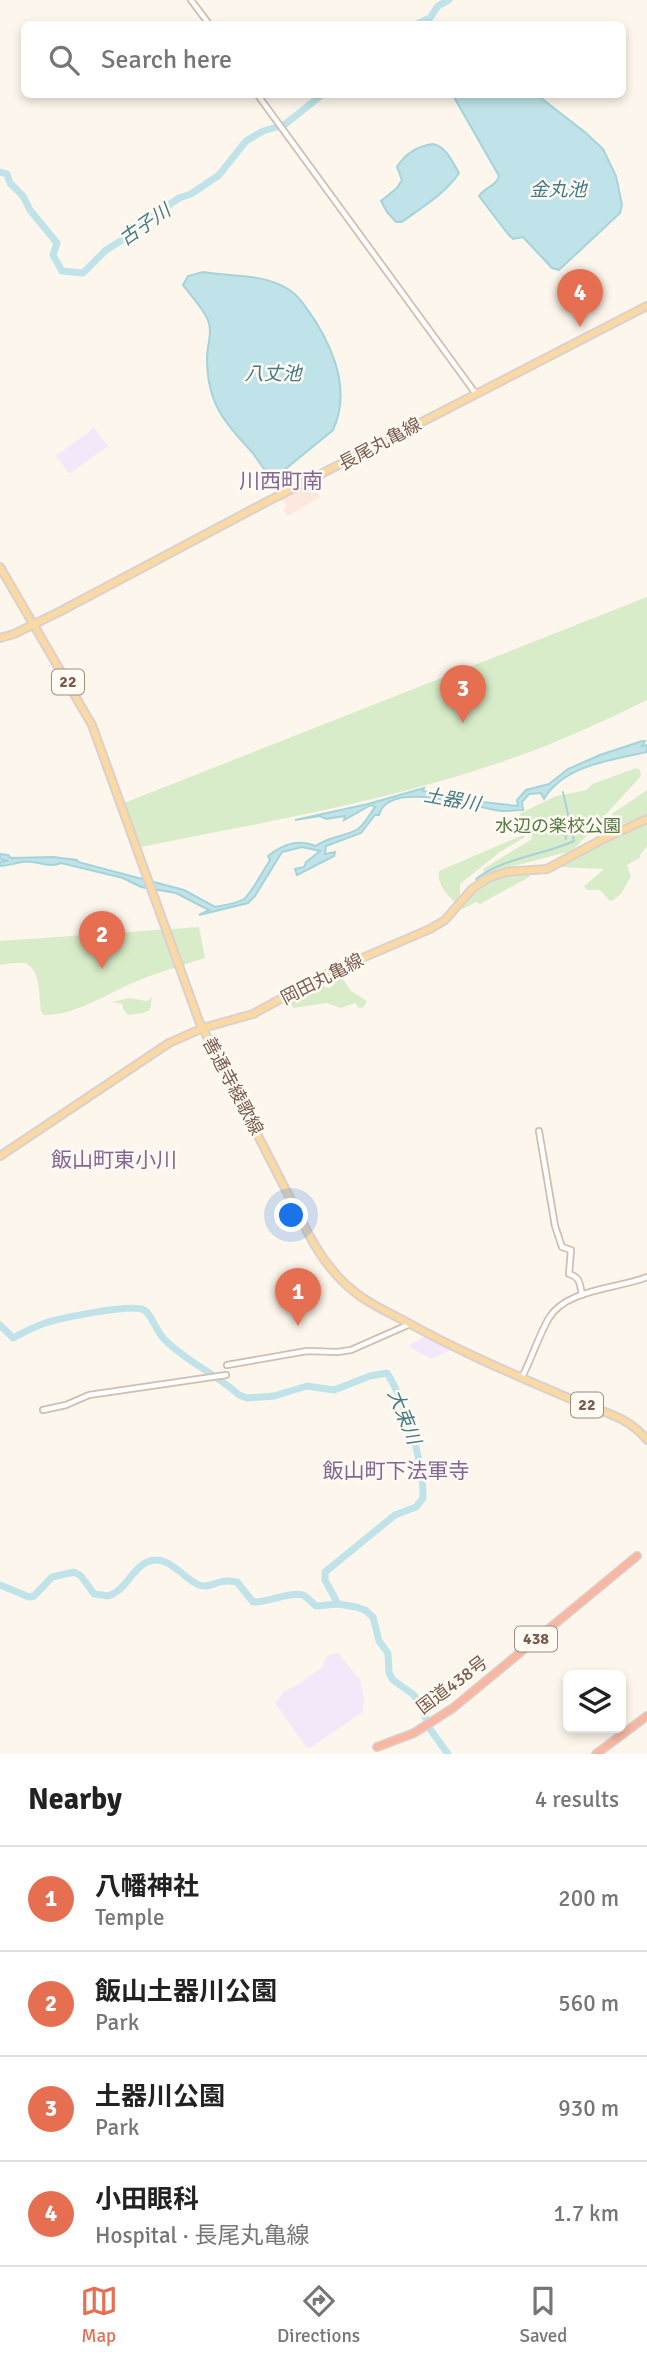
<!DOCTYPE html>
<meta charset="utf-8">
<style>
:root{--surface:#fff;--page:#f2f2f2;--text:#222;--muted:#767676;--line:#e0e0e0;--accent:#e76f51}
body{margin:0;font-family:Signika,"Noto Sans JP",sans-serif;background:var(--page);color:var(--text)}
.controls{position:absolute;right:21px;bottom:21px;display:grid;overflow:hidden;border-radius:10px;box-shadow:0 4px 10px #0003}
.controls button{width:63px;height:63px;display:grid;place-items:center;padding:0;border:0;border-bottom:2px solid var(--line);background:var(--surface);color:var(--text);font:35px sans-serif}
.you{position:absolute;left:292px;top:1216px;width:24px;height:24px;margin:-18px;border:5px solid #fff;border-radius:50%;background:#1a73e8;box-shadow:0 0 0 10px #1a73e833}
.badge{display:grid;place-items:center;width:46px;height:46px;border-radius:50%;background:var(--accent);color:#fff;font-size:23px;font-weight:700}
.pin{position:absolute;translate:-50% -58px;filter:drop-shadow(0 2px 4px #0008)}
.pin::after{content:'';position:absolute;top:37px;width:24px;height:21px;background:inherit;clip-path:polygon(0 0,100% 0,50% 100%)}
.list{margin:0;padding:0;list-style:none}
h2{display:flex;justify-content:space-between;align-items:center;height:91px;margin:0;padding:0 28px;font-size:30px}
h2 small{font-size:23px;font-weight:400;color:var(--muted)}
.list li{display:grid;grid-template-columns:46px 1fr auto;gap:21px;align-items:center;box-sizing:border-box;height:105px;padding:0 28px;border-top:2px solid var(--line)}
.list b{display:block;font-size:26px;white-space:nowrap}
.list p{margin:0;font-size:23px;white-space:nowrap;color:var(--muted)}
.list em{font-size:23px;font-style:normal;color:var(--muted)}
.icon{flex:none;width:38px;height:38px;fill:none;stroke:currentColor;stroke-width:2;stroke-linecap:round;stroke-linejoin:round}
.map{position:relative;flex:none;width:647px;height:1754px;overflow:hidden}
.search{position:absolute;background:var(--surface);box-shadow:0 4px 10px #0003;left:21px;right:21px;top:21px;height:77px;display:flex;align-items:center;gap:18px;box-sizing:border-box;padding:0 24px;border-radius:10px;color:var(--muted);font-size:26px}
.sheet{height:511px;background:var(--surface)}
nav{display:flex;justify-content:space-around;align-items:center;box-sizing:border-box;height:98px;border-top:2px solid var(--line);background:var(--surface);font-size:19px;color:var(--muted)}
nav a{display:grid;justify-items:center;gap:4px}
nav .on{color:var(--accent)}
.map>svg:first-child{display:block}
</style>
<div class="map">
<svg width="647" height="1754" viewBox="0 0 647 1754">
<rect width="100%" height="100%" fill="#fdf6ec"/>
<!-- commercial -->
<polygon fill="#fde8e0" points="309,483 320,497 288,516 283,509 287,506 280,497"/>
<!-- education -->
<g fill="#f3e8fa">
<polygon points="94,428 108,446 71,473 69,473 56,456"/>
<polygon points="425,1336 452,1350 431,1359 408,1346"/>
<polygon points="338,1653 360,1680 364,1699 363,1712 310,1748 307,1748 275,1703 284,1691 294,1687 323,1667 324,1661 329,1655"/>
</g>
<!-- green -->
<g fill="#d8ecc9">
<path d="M 647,597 L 647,700 C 602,722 557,743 510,759 C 391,801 265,822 141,847 L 124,803 Z"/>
<polygon points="636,768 640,770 641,776 577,846 571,851 503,869 486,876 483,869 532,839 529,824 519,814 556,796 587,790 592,784"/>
<polygon points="647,790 647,814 595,836 613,813"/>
<path d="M 647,823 L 647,846 L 640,855 L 640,858 L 627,865 L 631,877 C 624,886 623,897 610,901 L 600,890 L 587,890 L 584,886 L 604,869 L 559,867 L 596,844 Z"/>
<path d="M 523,835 L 525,837 L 500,852 L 460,884 L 460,895 L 455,902 C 446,895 437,883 439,871 Z"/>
<path d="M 520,874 L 531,876 L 480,904 L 476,902 L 463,909 L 461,907 C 477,881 492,877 520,874 Z"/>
<path d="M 199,927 L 205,958 C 184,965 163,971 142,979 C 113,990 76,1016 44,1015 L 41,1011 C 39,997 41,967 24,963 C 17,962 7,964 0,965 L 0,941 Z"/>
<polygon points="339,979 343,979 351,991 367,1001 364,1007 359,1008 355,1003 341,1008 326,1003 293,1008 289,998 320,981 325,987 330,988"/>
<polygon points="152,997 150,1010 143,1013 128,1015 123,1009 122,1004 112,1002 129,998 147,1001"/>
</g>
<!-- water -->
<g fill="#bfe3e8" stroke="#a5d3da" stroke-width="2">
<path d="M 479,95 L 537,95 L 586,133 L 603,149 L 616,176 L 622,205 L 620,213 L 559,270 L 552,268 L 523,237 L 513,239 L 508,234 L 479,196 C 484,187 496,187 499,176 L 454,97 Z"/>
<path d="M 433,144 C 447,147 452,162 459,173 C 445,194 422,207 402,222 L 396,222 L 387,212 L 381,201 L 397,188 L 402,180 L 397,167 C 405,154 418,146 433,144 Z"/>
<path d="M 203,272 C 232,277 262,273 288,289 C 300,296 308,311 316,322 C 336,355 350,393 333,430 L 277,476 C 263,474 260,461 251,451 C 223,421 207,402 207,358 C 207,346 213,332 208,320 C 203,308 191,296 183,285 L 188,276 Z"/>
<path d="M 642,741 L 645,741 L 642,746 L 647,745 L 647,752 C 612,760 564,765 544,799 L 541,793 L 529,794 L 522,802 L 523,810 C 516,810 508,811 501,811 C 475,808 388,778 379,815 L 375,815 L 361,833 L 326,846 L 325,854 L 335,852 L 334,856 L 297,875 L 295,869 L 304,867 L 306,862 L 320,851 L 302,847 L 282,852 L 255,896 L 248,903 L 199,915 L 209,910 L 176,893 L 141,887 L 123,878 L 61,863 C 48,869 35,859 22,862 C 14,863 9,866 0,866 L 0,862 L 8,861 L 0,859 L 0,854 L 8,855 L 11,858 L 53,857 L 77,860 L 78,862 L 184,890 L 215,907 C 224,905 236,904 244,899 C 250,895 265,868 270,860 L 268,856 C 283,844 297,839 316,846 C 329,836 345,837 358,829 C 365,824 370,814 375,807 L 371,805 L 344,820 L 345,816 L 326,819 L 320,816 L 295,820 L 368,804 L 424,788 L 423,791 L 454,795 L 464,800 L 518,806 L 517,800 L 526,790 L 549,784 L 568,769 L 600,755 Z"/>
</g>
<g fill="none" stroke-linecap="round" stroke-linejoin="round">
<!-- stream -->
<g stroke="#a5d3da" stroke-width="2">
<polyline points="560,826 565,829 566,839"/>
<path d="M 476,879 C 505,857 541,856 574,841 L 563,792"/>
</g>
<!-- river -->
<g stroke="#bfe3e8" stroke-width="7">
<polyline points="417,24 430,18 438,6 449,0"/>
<polyline points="0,172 7,174 10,183 23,196 30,210 57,243 53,255 62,271 83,273 106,250 127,237 134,229 179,198 191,194 219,175 246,141 263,131 284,125 323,94"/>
<path d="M 0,1325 L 13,1338 C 24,1332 36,1326 48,1322 C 63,1318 132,1303 144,1310 C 152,1314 156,1332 165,1340 C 187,1362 216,1374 239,1395 L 247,1398 L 274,1396 L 307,1386 L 334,1390 L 370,1376 L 387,1373 C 405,1401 424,1464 423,1498 L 416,1507 L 395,1515 L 325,1572 L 325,1580 L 338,1604"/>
<path d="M 0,1585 L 29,1597 L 34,1596 L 52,1577 L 74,1572 L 81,1576 L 94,1594 L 108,1596 C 125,1591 130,1572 145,1563 C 167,1551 182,1578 199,1585 C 207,1588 213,1584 220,1582 C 226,1580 231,1581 237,1582 L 253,1602 C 267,1603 291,1591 303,1595 C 307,1597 312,1603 316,1606 L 338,1604 L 356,1607 L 365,1610 L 373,1617 L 379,1641 L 388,1653 L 389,1673 L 393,1680 L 414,1695 L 421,1706 L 430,1729 L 448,1754"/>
</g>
<!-- minor casing -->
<g stroke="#d1beb0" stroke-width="8">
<g id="minor">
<polyline points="191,0 209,24"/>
<polyline points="257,94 476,394"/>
<path d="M 539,1131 L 555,1226 L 562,1247 L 571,1250 L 569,1274 C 580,1277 580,1284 582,1295"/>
<polyline points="227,1365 307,1351 337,1352 351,1350 410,1324"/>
<path d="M 522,1377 C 532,1358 538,1337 549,1318 C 566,1289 617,1289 647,1277"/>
<polyline points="43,1410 66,1405 89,1395 226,1375"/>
</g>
</g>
<!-- major casing -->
<g stroke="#dad1cd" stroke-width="10">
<g id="major">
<path d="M 0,567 L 92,725 L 199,1021 L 309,1235 C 321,1257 336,1278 356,1293 C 370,1304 387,1312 403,1320 C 458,1351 515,1375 573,1400 C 601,1412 627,1415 647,1440"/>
<polyline points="0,638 14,634 59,612 253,509 647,306"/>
<polyline points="0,1156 169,1043 203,1028 253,1014 332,971 430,929 445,920 472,889 488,878 506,872 547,869 603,839 647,819"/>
</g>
</g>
<!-- highway casing -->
<g stroke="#dad1cd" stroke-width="10">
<g id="highway">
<polyline points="377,1747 414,1733 453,1708 637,1556"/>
<polyline points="596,1754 647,1716"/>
</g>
</g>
<!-- minor -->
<use href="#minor" stroke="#fff" stroke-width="4.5"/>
<!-- major -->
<use href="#major" stroke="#fbd9a5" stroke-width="6"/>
<!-- highway -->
<use href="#highway" stroke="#f7b7a3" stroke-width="7"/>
</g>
<g text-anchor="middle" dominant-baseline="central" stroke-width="5" stroke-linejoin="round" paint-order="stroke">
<!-- shield labels -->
<g fill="#fffaf3" stroke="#a28b7f" stroke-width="2">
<rect x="52" y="669.5" width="32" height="25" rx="5"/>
<rect x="571" y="1392.5" width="32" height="25" rx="5"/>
<rect x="515" y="1626.5" width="42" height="25" rx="5"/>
</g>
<g font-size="16" font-weight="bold" fill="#7a5c4d">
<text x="68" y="682">22</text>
<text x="587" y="1405">22</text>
<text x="536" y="1639">438</text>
</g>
<!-- street labels -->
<g font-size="18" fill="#7a5c4d" stroke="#fffaf3">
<text transform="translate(380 444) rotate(-28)">長尾丸亀線</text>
<text transform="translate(322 979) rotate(-27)">岡田丸亀線</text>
<text transform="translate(233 1086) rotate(62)">善通寺綾歌線</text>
<text transform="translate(452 1685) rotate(-37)">国道438号</text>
</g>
<!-- park labels -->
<g font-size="18" fill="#537a41" stroke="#fffaf3">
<text x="558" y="826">水辺の楽校公園</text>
</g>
<!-- water labels -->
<g font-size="19" font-style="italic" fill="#437c86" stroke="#fffaf3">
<text x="558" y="190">金丸池</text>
<text transform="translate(145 225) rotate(-35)">古子川</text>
<text x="273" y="374">八丈池</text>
<text transform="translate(452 800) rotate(10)">土器川</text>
<text transform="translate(404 1417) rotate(68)">大束川</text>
</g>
<!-- quarter labels -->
<g font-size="21" fill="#846695" stroke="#fffaf3">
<text x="281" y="481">川西町南</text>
<text x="114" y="1160">飯山町東小川</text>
<text x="396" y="1471">飯山町下法軍寺</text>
</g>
</g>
</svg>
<div class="controls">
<button><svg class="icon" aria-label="layers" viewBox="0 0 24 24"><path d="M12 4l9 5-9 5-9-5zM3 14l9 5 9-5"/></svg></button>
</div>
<div class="you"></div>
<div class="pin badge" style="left:298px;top:1326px">1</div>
<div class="pin badge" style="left:102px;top:969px">2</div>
<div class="pin badge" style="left:463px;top:723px">3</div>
<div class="pin badge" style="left:580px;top:327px">4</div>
<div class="search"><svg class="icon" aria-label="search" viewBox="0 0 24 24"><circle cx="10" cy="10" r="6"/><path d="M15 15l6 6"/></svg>Search here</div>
</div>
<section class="sheet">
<h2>Nearby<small>4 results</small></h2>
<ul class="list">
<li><span class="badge">1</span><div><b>八幡神社</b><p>Temple</p></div><em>200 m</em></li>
<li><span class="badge">2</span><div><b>飯山土器川公園</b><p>Park</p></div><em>560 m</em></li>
<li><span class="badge">3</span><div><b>土器川公園</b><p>Park</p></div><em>930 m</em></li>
<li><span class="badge">4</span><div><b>小田眼科</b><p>Hospital · 長尾丸亀線</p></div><em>1.7 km</em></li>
</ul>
</section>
<nav>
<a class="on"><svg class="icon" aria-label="map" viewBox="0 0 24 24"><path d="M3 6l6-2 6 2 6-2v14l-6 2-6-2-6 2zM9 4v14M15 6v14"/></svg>Map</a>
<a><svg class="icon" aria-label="directions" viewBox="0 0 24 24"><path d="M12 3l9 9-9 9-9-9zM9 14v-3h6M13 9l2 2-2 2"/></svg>Directions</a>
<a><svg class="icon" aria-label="saved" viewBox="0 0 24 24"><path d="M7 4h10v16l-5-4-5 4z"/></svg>Saved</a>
</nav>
